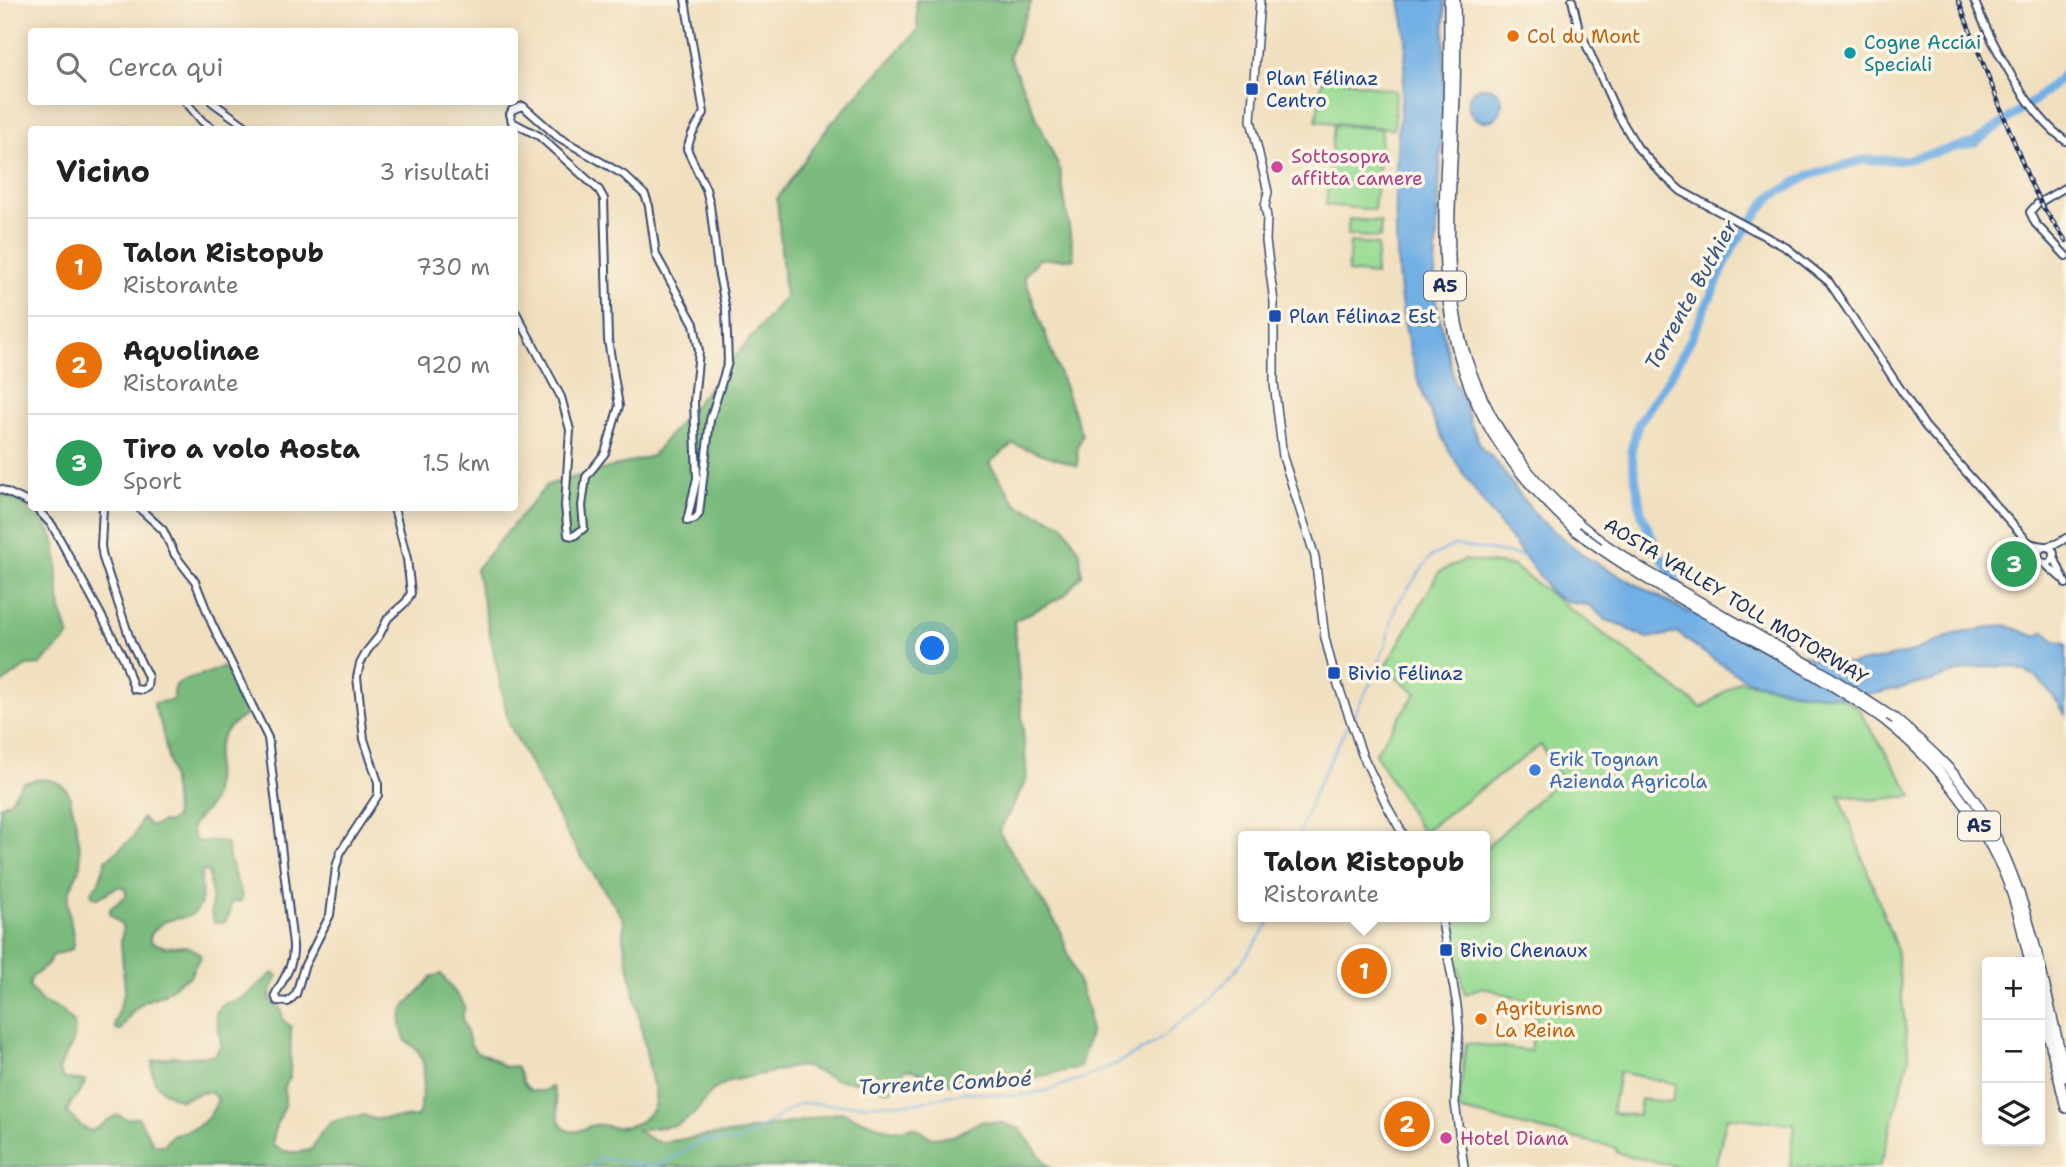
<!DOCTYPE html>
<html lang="it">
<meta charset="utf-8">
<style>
:root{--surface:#fff;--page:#f6f6f6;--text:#222;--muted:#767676;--line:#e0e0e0;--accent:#c8321e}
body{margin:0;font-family:"Shantell Sans",sans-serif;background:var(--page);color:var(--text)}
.controls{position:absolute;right:21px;bottom:21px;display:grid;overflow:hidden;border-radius:7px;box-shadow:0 4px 18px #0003}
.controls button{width:63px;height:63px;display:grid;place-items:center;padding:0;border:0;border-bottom:2px solid var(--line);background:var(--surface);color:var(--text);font:35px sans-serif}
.you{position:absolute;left:933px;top:649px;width:24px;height:24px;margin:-18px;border:5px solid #fff;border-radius:50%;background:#1a73e8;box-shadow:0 0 0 10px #1a73e833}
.badge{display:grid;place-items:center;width:46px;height:46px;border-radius:50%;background:var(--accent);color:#fff;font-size:23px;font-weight:700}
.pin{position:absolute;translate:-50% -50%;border:4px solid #fff;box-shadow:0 2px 7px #0006}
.popup{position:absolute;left:1238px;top:831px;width:252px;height:91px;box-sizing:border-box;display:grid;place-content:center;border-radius:7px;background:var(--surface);filter:drop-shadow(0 2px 5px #0005);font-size:23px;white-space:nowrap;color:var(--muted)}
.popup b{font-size:26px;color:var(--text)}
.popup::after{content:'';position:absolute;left:50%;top:100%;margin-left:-14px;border:14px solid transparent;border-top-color:var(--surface)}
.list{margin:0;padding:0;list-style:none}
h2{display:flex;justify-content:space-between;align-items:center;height:91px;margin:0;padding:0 28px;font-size:30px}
h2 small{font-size:23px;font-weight:400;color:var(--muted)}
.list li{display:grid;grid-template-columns:46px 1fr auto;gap:21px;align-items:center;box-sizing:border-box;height:98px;padding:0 28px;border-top:2px solid var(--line)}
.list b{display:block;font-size:26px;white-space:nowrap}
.list p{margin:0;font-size:23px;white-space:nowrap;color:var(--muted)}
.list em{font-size:23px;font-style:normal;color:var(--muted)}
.icon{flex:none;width:38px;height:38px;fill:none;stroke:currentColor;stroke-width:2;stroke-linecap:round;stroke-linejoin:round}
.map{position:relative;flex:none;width:2066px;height:1167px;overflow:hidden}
.search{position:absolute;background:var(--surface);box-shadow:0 4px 18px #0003;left:28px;top:28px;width:490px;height:77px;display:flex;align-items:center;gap:18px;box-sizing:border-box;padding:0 24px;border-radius:7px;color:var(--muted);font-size:26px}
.panel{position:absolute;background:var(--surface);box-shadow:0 4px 18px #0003;left:28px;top:126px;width:490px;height:385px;border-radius:7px}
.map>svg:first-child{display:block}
</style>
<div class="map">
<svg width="2066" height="1167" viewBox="0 0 2066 1167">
<rect width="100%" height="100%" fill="#fcf5e5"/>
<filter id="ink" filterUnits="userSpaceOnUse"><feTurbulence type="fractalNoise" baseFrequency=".0143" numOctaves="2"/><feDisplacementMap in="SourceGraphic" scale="14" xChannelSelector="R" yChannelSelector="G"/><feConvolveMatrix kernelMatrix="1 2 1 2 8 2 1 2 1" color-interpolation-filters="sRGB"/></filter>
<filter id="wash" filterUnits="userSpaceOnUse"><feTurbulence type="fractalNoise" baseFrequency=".00686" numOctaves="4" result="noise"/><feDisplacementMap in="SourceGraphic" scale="28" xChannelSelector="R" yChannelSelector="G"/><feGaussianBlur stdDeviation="1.57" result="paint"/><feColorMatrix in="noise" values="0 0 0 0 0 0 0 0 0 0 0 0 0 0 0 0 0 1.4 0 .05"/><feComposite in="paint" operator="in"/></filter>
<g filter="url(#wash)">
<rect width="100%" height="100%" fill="#f1e0c0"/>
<!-- green -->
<g fill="#98db93" stroke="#5a8578" stroke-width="2" fill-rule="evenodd">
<polygon points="1323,76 1396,91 1394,129 1316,121"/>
<polygon points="1334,125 1382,129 1374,210 1326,205"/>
<polygon points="1349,219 1381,222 1380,238 1347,235"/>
<polygon points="1350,242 1378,245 1375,275 1348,272"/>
<path d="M 1464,560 L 1513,566 L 1702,708 L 1739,681 L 1804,693 L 1838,696 L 1855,705 L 1863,714 L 1860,712 L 1913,796 L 1869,800 L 1839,794 L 1896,948 L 1909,1058 L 1880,1167 L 1790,1167 L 1795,1124 L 1727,1117 L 1715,1167 L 1679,1167 L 1617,1153 L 1616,1148 L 1458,1110 L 1466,1043 L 1530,1051 L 1537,1015 L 1525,1000 L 1482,987 L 1465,994 L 1455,952 L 1451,917 L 1485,917 L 1485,849 L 1560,778 L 1541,745 L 1422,832 L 1375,753 L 1416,693 L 1385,668 L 1439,572 ZM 1619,1072 L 1676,1084 L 1672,1102 L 1641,1099 L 1638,1115 L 1612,1113 Z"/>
</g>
<!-- forest -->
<g fill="#7abb7d" stroke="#4a756e" stroke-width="2">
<path d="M 916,0 L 1032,0 L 1009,56 L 1060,170 L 1074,259 L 1039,259 L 1024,276 L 1082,435 L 1077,448 L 1078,466 L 1013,444 L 989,463 L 1017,505 L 1063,524 L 1080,552 L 1082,575 L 1064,596 L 1014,621 L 1027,778 L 999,832 L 1059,928 L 1088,1009 L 1090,1033 L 1080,1067 L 1029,1079 L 1009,1078 L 1000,1081 L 970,1078 L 951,1084 L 913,1070 L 904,1070 L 897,1086 L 888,1091 L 858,1082 L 837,1080 L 809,1068 L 799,1066 L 730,1081 L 712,1091 L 694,1114 L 677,1125 L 637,1130 L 654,1141 L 664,1142 L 711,1135 L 742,1133 L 752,1129 L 802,1121 L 840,1112 L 893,1131 L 914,1127 L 932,1138 L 953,1136 L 981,1121 L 1002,1123 L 1020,1129 L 1047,1165 L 1052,1167 L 0,1167 L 0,806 L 10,801 L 22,783 C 39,778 57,776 68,792 C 73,807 82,848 80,863 C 79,877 68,886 68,900 C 67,917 76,933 72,949 L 52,956 L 47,965 L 31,978 L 29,987 L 42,1002 L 61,1010 L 74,1024 C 77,1049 64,1050 59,1071 L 65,1079 L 85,1081 C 82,1095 69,1099 67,1113 L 82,1127 L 91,1131 C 102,1127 106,1119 118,1115 L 127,1119 L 138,1117 L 154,1145 L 164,1145 L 171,1136 C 196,1128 207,1127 218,1099 L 210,1092 L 200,1093 L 181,1100 C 162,1093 149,1083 153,1061 L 173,1056 L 183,1058 L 215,1055 L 221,1045 L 216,1013 L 223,1004 L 243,998 L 273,973 L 278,976 L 272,988 L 270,998 L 282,1011 L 283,1020 L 291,1027 L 290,1077 L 285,1086 L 285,1106 L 276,1125 L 272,1145 C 285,1154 296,1153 311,1150 L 322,1131 L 330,1123 L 341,1119 L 363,1115 L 374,1119 L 417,1117 C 421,1109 421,1104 422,1096 C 425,1075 428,1053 406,1041 C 390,1006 415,1001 431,977 L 441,974 L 465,1006 L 462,1018 L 471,1045 L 477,1053 L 487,1055 L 505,1067 L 516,1066 L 524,1084 L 531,1091 L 542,1091 L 552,1087 C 559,1100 555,1120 564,1128 C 575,1137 584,1126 595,1125 C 601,1124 606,1126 611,1127 C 641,1129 664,1111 652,1081 L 623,938 L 624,920 L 568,836 L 509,724 L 476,569 L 547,485 L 652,456 L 785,297 L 777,199 L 829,126 L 918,30 Z"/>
<path d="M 0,493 C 86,526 41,573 69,634 C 64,647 48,653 41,665 L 26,666 L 0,685 Z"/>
<path d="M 221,667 L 230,671 L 247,710 L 246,715 C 239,720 230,725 225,732 C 208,757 223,790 206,810 C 196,821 186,825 196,841 C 206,843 219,839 227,844 L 229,860 L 242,896 L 241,901 L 230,902 L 230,913 L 225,922 L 214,923 L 211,913 L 212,897 L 208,871 L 203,871 C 197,883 206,899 198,909 C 184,926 168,909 150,936 L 151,942 L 165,947 L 186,946 L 199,953 L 201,958 L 194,967 L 190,977 L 180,981 L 164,994 L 145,1001 L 132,1012 L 120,1031 L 115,1028 L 115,1023 L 125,990 L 121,943 L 123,929 L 121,924 L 110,914 L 110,909 L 126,896 L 126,891 L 123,887 L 117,887 L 98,898 L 93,897 L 91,892 L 99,882 L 106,860 L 134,837 L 142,818 L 149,825 L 154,826 L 163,822 L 168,823 L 175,817 C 175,787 168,758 162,729 C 161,719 154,713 154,703 L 173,700 L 175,686 C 189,674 206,677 221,667 Z"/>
</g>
<!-- water -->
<g fill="#71afe4" stroke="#466fa1" stroke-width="2">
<path d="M 1400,0 L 1445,0 L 1443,107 L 1434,291 L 1454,381 L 1464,400 L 1470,422 L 1482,449 L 1494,459 L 1525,502 L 1539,519 L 1587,558 L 1730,635 L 1826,662 L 1851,664 L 1876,660 L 1909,653 L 1955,634 L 2005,625 L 2037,637 L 2044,631 L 2055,641 L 2066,643 L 2066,716 L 2057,701 L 2036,676 L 2012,666 L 1971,668 L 1931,681 L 1878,693 L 1838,696 L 1804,693 L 1746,680 L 1698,649 L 1678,633 L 1648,638 L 1634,633 L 1624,626 L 1606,620 L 1589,605 C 1572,604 1551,599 1544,582 C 1509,536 1470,490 1443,439 C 1398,355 1394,262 1396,169 C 1397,129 1404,88 1406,48 C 1407,32 1402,15 1400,0 Z"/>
<circle cx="1485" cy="104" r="17"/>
</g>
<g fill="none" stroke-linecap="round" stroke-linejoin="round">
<!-- stream -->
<g stroke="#71afe4" stroke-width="2">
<polyline points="1352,718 1371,682 1385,646 1396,606 1430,557 1455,545 1524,556"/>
<polyline points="1298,836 1315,791 1349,722"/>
<polyline points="590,1167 601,1158 653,1167"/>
<polyline points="655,1167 705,1140 738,1142 800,1103 846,1105 915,1103 965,1092 1014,1096 1046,1091 1083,1078 1118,1063 1153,1044 1208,1002 1239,966 1265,930 1271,917"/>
</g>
<!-- river -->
<polyline stroke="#71afe4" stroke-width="9" points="1704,626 1658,552 1641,512 1631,451 1638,424 1668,380 1692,337 1734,245 1770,197 1810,175 1863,160 1904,160 1974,143 2034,101 2066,73"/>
</g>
</g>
<g filter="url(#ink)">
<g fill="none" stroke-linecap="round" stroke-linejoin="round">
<!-- tertiary casing -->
<g stroke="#3b4a6d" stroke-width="10">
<g id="tertiary">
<polyline points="1572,0 1579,29 1618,115 1638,148 1662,174 1681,191 1787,248 1829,282 1925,426 2038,553"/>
<path d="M 1974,0 C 1991,42 2028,115 2066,141"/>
<polyline points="186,102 202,121 214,130"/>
<polyline points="212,102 251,130"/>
<polyline points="2066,187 2037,204 2030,212 2035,223 2066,256"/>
<polyline points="514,309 561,397 570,430 565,506 568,535 574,536 584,528 582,506 586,477 605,453 619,406 608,340 604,199 599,190 539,136 512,122 510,114 512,110 523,106 558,137 624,175 645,195 649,206 656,255 694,324 699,351 694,401 697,478 687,521 695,519 699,514 710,420 728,362 726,310 718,270 710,205 706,189 687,149 692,134 704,113 685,0"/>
<polyline points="0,489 32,504"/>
<polyline points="36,508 52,525 101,615 124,659 134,689 143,690 147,687 148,677 131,642 103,558 101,546 103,508"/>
<path d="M 139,508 L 163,530 L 175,555 L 195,581 L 212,624 L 268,738 L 293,945 C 294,967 284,977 275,995 L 277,1001 L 288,1002 L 296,994 L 304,967 L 330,915 L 336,867 L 341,851 L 378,795 L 378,782 L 364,739 L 357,677 L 360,664 L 367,651 L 379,636 L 388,618 L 406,602 L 411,593 L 407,559 L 394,508"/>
<path d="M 2030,543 C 2044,548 2054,547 2066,538"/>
<circle cx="2046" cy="555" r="8"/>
<polyline points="2054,557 2066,584"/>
<polyline points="2044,563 2061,578"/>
</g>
</g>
<!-- secondary casing -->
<g stroke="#3b4a6d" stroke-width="10">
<g id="secondary">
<polyline points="1260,0 1251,120 1268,192 1265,206 1267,217 1266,241 1274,302 1274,383 1283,457 1315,557 1325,638 1334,673 1362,754 1387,806 1404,836"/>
<polyline points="1441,917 1457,1006 1459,1028 1455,1103 1464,1167"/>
</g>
</g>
<!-- motorway casing -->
<g stroke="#3b4a6d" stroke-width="12">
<g id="motorway">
<path d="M 1449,0 C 1449,46 1449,93 1447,139 C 1442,236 1437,332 1485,420 C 1508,463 1542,498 1576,531"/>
<path d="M 1455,0 C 1456,46 1456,92 1453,139 C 1451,189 1447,238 1452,288 C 1461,392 1523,485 1606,545"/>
<path d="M 1882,718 C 1932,757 1972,806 2000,864 C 2015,894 2022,930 2030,962"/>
<path d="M 1895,719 C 1923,743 1954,770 1975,801 C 2005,845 2027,911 2039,962"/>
<polyline points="2040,966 2066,1077"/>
<polyline points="2040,1000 2066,1108"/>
</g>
</g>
<!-- tertiary -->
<use href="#tertiary" stroke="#fff" stroke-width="6"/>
<!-- secondary -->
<use href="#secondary" stroke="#fff" stroke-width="7"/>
<!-- motorway -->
<use href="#motorway" stroke="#fff" stroke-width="9"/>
<!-- rail casing -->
<g stroke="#1b2f5e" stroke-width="4.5">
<polyline id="rail" points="1958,0 2030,182 2043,207 2066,241"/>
</g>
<!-- rail -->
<use href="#rail" stroke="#fcf5e5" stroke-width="2" stroke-dasharray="5" stroke-linecap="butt"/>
<!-- motorway-bridge casing -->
<g stroke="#3b4a6d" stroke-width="12" stroke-linecap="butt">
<g id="motorway-bridge">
<path d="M 1576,531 C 1672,603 1784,650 1882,718"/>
<polyline points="1606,545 1639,567 1827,675 1895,719"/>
</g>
</g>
<!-- motorway-bridge -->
<use href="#motorway-bridge" stroke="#fff" stroke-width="9"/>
</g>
</g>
<!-- markers -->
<g fill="#e8710a" stroke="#fcf5e5" stroke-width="2.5">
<circle cx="1513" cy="36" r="7"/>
<circle cx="1481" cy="1019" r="7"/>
</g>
<circle fill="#0f9aa8" stroke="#fcf5e5" stroke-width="2.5" cx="1850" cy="53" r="7"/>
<g fill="#1a4fb4" stroke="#fcf5e5" stroke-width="2.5">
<rect x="1245" y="82" width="14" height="14" rx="3.5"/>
<rect x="1268" y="309" width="14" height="14" rx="3.5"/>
<rect x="1327" y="666" width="14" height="14" rx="3.5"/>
<rect x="1439" y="943" width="14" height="14" rx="3.5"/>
</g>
<g fill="#d1479c" stroke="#fcf5e5" stroke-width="2.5">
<circle cx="1277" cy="167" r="7"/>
<circle cx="1446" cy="1138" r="7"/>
</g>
<circle fill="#3f7fe0" stroke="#fcf5e5" stroke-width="2.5" cx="1535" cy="770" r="7"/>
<g text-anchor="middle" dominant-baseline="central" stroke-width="7" stroke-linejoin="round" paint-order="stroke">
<!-- shield labels -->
<g fill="#fcf5e5" stroke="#5e6a86" stroke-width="2">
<rect x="1424" y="271.5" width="42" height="29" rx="5"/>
<rect x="1958" y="811.5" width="42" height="29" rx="5"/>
</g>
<g font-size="18" font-weight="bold" fill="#1b2f5e">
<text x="1445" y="286">A5</text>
<text x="1979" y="826">A5</text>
</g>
<!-- food labels -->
<g font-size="19" fill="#c56008" stroke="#fcf5e5" text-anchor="start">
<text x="1527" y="36">Col du Mont</text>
<text x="1495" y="1008">Agriturismo<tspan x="1495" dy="22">La Reina</tspan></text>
</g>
<!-- culture labels -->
<g font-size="19" fill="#0d838f" stroke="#fcf5e5" text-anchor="start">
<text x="1864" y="42">Cogne Acciai<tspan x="1864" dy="22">Speciali</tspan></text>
</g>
<!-- transit labels -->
<g font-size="19" fill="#164399" stroke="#fcf5e5" text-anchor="start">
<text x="1266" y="78">Plan Félinaz<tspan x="1266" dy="22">Centro</tspan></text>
<text x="1289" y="316">Plan Félinaz Est</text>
<text x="1348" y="673">Bivio Félinaz</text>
<text x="1460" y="950">Bivio Chenaux</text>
</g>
<!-- hotel labels -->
<g font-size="19" fill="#b23c85" stroke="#fcf5e5" text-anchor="start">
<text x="1291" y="156">Sottosopra<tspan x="1291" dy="22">affitta camere</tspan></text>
<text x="1460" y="1138">Hotel Diana</text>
</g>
<!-- street labels -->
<g font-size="19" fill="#1b2f5e" stroke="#fcf5e5">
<text transform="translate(1736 601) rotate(31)">AOSTA VALLEY TOLL MOTORWAY</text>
</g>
<!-- shop labels -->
<g font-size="19" fill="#366cbe" stroke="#fcf5e5" text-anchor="start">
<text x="1549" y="759">Erik Tognan<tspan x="1549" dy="22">Azienda Agricola</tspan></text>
</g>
<!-- water labels -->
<g font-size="21" font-style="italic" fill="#355586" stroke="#fcf5e5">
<text transform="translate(1691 295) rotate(-61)">Torrente Buthier</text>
<text transform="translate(945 1083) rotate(-3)">Torrente Comboé</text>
</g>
</g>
</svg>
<div class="controls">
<button>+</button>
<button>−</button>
<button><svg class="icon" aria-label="layers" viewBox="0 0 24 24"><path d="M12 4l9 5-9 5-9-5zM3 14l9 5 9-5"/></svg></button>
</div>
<div class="you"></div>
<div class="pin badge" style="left:1364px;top:971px;background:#e8710a">1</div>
<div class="popup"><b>Talon Ristopub</b>Ristorante</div>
<div class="pin badge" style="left:1407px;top:1124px;background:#e8710a">2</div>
<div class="pin badge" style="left:2014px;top:564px;background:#2e9e5b">3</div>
<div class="search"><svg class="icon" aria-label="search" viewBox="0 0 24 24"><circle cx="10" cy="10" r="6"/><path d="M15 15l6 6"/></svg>Cerca qui</div>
<section class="panel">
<h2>Vicino<small>3 risultati</small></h2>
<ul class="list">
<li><span class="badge" style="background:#e8710a">1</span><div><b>Talon Ristopub</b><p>Ristorante</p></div><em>730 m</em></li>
<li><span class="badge" style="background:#e8710a">2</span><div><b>Aquolinae</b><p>Ristorante</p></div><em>920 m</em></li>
<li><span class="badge" style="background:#2e9e5b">3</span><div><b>Tiro a volo Aosta</b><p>Sport</p></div><em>1.5 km</em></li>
</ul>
</section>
</div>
